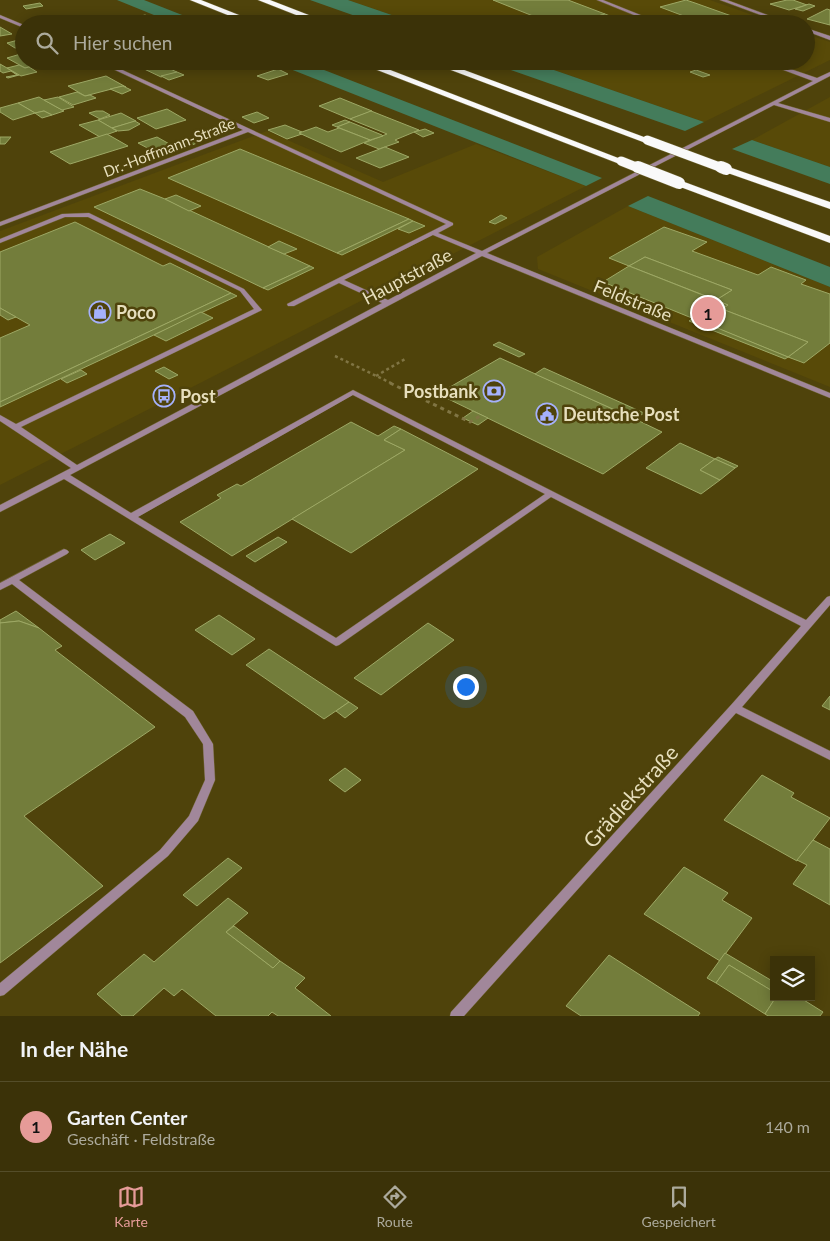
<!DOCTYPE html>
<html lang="de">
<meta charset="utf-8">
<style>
:root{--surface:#3b3208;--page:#423a12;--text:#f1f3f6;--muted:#acaa9c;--line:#544d29;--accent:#e69b98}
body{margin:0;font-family:Lato,sans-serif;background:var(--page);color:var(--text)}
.controls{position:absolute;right:15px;bottom:15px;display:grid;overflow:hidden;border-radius:0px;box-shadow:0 2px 12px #0003}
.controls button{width:45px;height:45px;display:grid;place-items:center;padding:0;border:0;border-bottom:1px solid var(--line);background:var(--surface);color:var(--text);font:25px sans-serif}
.you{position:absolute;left:465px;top:686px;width:18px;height:18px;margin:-12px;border:4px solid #fff;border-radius:50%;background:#1a73e8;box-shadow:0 0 0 8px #1a73e833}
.badge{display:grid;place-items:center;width:32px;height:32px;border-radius:50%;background:var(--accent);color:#111;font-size:16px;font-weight:700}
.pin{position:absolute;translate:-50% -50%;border:2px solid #fff;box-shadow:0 1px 5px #0006}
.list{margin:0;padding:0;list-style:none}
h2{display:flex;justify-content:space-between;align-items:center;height:65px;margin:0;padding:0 20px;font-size:21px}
h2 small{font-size:16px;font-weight:400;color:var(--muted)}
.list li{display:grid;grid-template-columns:32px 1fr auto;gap:15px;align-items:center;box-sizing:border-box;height:90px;padding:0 20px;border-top:1px solid var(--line)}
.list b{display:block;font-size:19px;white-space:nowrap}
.list p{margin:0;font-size:16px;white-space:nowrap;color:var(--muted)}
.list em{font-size:16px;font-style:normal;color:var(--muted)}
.icon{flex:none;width:28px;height:28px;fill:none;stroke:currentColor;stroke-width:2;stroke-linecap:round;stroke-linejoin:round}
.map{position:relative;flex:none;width:830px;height:1016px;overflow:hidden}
.search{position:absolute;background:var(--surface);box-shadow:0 2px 12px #0003;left:15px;right:15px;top:15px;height:55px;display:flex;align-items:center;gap:12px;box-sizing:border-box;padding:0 18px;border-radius:28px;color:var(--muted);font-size:19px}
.sheet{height:155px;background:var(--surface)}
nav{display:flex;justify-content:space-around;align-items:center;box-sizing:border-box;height:70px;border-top:1px solid var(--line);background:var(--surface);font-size:14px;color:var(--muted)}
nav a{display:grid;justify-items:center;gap:2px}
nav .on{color:var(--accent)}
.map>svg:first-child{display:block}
</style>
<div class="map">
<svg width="830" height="1016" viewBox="0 0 830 1016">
<rect width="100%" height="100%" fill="#4f430b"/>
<!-- built -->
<g fill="#584a08">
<polygon points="348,0 710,0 778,24 418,24"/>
<polygon points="806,34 830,42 830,60 704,122 528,61 806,61"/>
<polygon points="830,97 830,167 752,140"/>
<polygon points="267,131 383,182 476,144 586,186 0,485 0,231"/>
<polygon points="628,206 830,287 830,387 538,269 537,257"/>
</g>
<!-- green -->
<g fill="#447c5b">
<polygon points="117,0 144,0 205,24 176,24"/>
<polygon points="310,0 348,0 418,24 378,24"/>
<polygon points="270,61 301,61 602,178 586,186"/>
<polygon points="485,61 528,61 704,122 685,131"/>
<polygon points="752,140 830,167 830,184 732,149"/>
<polygon points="648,196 830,267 830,287 628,206"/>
</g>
<!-- building -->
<g fill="#737d3b" stroke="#9da865">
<polygon points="493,0 568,0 605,14 569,24 553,24"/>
<polygon points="686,0 695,3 754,24 705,24 660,7"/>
<polygon points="787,0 793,0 807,5 789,10 770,4"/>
<polygon points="40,3 43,6 26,9 23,6"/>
<polygon points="809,4 815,6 803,11 795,9"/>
<polygon points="827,9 830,10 830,25 807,19"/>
<polygon points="605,14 615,18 593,24 569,24"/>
<polygon points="145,15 152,18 140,21 133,18"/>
<polygon points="0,27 12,34 0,36"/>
<polygon points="22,39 24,46 15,48 7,43"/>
<polygon points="24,53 24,61 51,61 25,68 7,58"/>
<polygon points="662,61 672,63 658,68 651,65"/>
<polygon points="692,61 730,61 731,62 708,69 689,62"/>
<polygon points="156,63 177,72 161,77 140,67"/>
<polygon points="0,64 7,68 19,75 8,78 6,77 17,75 11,71 3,73 0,71"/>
<polygon points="19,65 25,68 29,67 37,72 21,76 7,68"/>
<polygon points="278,69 288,74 268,80 257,76"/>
<polygon points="696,70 710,75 703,77 690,72"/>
<polygon points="177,72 184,75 169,80 161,76"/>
<polygon points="106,76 126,87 123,86 85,96 68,86"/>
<polygon points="123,86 131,90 122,94 110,89"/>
<polygon points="77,92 85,96 90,95 96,98 73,105 59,97"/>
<polygon points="39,97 44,100 64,111 52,115 44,111 35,113 18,103"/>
<polygon points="58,97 74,107 62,110 44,100"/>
<polygon points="340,98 372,111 350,119 319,106"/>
<polygon points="18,103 35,113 13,120 0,112 0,108"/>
<polygon points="167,109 186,120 156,129 137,118"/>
<polygon points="44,111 52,115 42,118 35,113"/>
<polygon points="96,111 103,111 110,115 100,119 89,113"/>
<polygon points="371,111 419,130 395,140 399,142 379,149 364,143 387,134 350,119"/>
<polygon points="257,112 269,118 254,123 242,117"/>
<polygon points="121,113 136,121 112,128 117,131 98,120"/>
<polygon points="98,120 117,131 100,137 79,125"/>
<polygon points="345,120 350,122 337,127 332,125"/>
<polygon points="135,121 140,124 129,130 118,131 112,128"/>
<polygon points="350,122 382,135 383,136 370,140 337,127"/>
<polygon points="285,125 302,132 299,133 302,134 287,139 268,130"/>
<polygon points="316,127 328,132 339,128 370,140 341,152 299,133"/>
<polygon points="425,129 434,133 423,137 414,132"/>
<polygon points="107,134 128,146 70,164 50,152"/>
<polygon points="0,137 11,137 5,144 0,144"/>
<polygon points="157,137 173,146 155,152 138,143"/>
<polygon points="192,140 197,143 179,150 172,147"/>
<polygon points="385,147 409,157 380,168 356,158"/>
<polygon points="240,149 409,219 337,253 168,178"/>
<polygon points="140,189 165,199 310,266 263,288 94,207"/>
<polygon points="176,195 201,206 189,211 165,199"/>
<polygon points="501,215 507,218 495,224 489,222"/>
<polygon points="409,219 413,221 342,255 337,253"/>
<polygon points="413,221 425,226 409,233 398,229"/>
<polygon points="75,222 163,266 170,263 231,293 0,402 0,338 30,325 0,308 0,252"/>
<polygon points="664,227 707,242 692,251 758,275 771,267 806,280 801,284 830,294 830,343 804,363 788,357 808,342 722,309 728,305 716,300 732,290 645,257 629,266 609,258"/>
<polygon points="279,241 297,249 284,254 268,247"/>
<polygon points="645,257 732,290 716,300 629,266"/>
<polygon points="310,266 314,268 268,290 263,288"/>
<polygon points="629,266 728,305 722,309 808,342 788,357 603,282"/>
<polygon points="231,293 237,296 0,407 0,402"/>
<polygon points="0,308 16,317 8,320 0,315"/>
<polygon points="201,312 213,318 166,341 154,335"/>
<polygon points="693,318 788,357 785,359 689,321"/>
<polygon points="499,342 525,354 519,357 493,345"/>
<polygon points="500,358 635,419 662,432 603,474 438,394"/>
<polygon points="164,367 178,375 169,379 155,371"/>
<polygon points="544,368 644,413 635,419 535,374"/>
<polygon points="81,370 87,374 67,383 61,379"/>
<polygon points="170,389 175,392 158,401 153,398"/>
<polygon points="473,411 488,418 478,425 463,418"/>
<polygon points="351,422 378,436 394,426 401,429 384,440 405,450 232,556 180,522 221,498 217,495 237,484 241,486"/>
<polygon points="401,429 478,469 351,553 292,519 405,450 384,440"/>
<polygon points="680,443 715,459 700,470 720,480 701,494 646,468"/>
<polygon points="718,457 738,466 735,468 715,459"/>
<polygon points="715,459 735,468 720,480 700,470"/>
<polygon points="110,534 125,543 95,560 81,550"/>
<polygon points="278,537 287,542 255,562 246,556"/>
<polygon points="16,611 39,628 19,621 0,623 0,620"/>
<polygon points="219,615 255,639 232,655 195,630"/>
<polygon points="19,621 39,628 62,646 55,650 155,727 24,816 103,886 0,963 0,623"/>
<polygon points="428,623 454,640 381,695 354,678"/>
<polygon points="269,649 349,702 324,719 246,665"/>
<polygon points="830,696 830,710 822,706"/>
<polygon points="349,702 358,708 345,718 336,711"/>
<polygon points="345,768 361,780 345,792 329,780"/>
<polygon points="762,775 794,793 791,797 830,818 797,861 724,820"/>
<polygon points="813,840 830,849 830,905 793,884 807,865 797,860"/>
<polygon points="228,858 242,868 197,906 183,895"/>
<polygon points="684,867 728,893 722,900 752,918 720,961 644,914"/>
<polygon points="228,898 248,913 226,932 273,968 280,961 305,978 295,988 331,1016 278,1016 272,1012 268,1016 216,1016 182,989 174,996 164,988 133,1016 122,1016 97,994 144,954 154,962"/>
<polygon points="234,926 280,961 273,968 226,932"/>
<polygon points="725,953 774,982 774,992 729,965 716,983 707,978"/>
<polygon points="609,955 665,991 700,1013 698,1016 581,1016 566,1006"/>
<polygon points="729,965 774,992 774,997 776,997 765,1014 716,983"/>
<polygon points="776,997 799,997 823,1012 820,1016 768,1016 765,1014"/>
</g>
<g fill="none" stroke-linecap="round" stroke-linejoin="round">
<!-- minor casing -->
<g stroke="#6d622f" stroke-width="1">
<g id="minor">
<polygon points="597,0 603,0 663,24 656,24"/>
<polygon points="720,0 727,0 792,24 785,24"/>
<polygon points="0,15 24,25 24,28 0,18"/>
<polygon points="806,28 830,36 830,40 806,31"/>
<path d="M 96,61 L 103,61 L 453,223 L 453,225 L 438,233 L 482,251 L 813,81 L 759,61 L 767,61 L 817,78 L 830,72 L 830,76 L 778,103 L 830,118 L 830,122 L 774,105 L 487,253 L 830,393 L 830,398 L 482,256 L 70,475 L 131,513 L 353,390 L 806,620 L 827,597 L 830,596 L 830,605 L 742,707 L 830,751 L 830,760 L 736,713 L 464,1016 L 450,1016 L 451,1012 L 731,705 L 801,626 L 551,497 L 339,645 L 336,646 L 64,479 L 0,512 L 0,505 L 71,468 L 0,421 L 0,415 L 16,424 L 254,309 L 240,291 L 88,217 L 65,217 L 0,243 L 0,239 L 62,214 L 89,213 L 244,289 L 262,310 L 21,427 L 77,465 L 382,303 L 339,283 L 294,306 L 288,306 L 287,304 L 446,224 L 248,132 L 0,226 L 0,222 L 243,130 ZM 433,235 L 476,253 L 388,300 L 344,280 ZM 353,395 L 545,494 L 336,638 L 138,517 Z"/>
<polygon points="64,549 67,550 69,552 67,554 19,580 193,711 213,744 215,780 198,821 168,856 4,995 0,996 0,983 160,850 189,816 205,780 203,744 185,717 12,584 0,590 0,583"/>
</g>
</g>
<!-- highway casing -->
<g stroke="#6d622f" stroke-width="1">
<g id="highway">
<polygon points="190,0 201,0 262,24 250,24"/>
<polygon points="258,0 270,0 332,24 319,24"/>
<polygon points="354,61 367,61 626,161 625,163 617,163"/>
<polygon points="427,61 440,61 652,140 647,143 643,142"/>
<polygon points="726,166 830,202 830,209 722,171 721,169"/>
<polygon points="679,180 830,236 830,243 675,185 674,183"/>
</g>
</g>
<!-- path-far1 -->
<g stroke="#807544" stroke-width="2.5" stroke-dasharray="3 3" stroke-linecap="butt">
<polyline points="335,356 393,384"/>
<polyline points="376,376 405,359"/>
</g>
<!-- path -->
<polyline stroke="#807544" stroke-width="3" stroke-dasharray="4 4" stroke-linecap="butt" points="390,383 470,422 480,416"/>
<!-- minor -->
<use href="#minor" fill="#a1879a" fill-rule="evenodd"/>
<!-- highway -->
<use href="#highway" fill="#f9f9f9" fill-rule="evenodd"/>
<!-- highway-bridge-far1 casing -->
<g stroke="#6d622f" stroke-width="10" stroke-linecap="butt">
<g id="highway-bridge-far1">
<polyline points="647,140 725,169"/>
<polyline points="621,161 641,169"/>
</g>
</g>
<!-- highway-bridge casing -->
<g stroke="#6d622f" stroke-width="13" stroke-linecap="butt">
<g id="highway-bridge">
<polyline points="638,167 679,183"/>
<polyline points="721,167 726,169"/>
</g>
</g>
<!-- highway-bridge-far1 -->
<use href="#highway-bridge-far1" stroke="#f9f9f9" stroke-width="9"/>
<!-- highway-bridge -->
<use href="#highway-bridge" stroke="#f9f9f9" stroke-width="12"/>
</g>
<!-- icons -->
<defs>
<g id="shop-ring" transform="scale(1.125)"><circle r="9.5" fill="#4f430b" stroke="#a5b1fc" stroke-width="1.5"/><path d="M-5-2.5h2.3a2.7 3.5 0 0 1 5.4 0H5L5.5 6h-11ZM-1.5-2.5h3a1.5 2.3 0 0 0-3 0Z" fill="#a5b1fc"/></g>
<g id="bank-ring" transform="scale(1.125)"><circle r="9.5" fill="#4f430b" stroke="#a5b1fc" stroke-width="1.5"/><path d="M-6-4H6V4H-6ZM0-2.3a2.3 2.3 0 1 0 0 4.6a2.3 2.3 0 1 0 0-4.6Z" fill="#a5b1fc"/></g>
<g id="bus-ring" transform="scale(1.125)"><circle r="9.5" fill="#4f430b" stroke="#a5b1fc" stroke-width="1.5"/><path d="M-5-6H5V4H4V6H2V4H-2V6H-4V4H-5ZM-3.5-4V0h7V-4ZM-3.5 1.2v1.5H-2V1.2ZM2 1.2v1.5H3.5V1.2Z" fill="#a5b1fc"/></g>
<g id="civic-ring" transform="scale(1.125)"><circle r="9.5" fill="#4f430b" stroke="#a5b1fc" stroke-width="1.5"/><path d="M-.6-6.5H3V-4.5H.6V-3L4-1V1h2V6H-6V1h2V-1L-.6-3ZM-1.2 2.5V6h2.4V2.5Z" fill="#a5b1fc"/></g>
</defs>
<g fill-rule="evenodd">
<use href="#shop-ring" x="100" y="312"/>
<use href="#bank-ring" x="494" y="391"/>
<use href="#bus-ring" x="164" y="396"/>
<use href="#civic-ring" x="547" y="414"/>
</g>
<g text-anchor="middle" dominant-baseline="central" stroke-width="5" stroke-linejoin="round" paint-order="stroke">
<!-- far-street labels -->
<g font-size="15" fill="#e7dfbd" stroke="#4f430b">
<text transform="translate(169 147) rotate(-21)">Dr.-Hoffmann-Straße</text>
</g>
<!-- street labels -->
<g font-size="18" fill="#e7dfbd" stroke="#4f430b">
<text transform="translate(407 276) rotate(-28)">Hauptstraße</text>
<text transform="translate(633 300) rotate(22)">Feldstraße</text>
</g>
<!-- poi labels -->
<g font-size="18" font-weight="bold" fill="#e7dfbd" stroke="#4f430b" text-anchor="start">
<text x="116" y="312">Poco</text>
<text x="478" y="391" text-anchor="end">Postbank</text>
<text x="180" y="396">Post</text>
<text x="563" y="414">Deutsche Post</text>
</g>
<!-- near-street labels -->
<g font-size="21" fill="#e7dfbd" stroke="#4f430b">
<text transform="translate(630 796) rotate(-48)">Grädiekstraße</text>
</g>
</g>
</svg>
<div class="controls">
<button><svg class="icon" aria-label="layers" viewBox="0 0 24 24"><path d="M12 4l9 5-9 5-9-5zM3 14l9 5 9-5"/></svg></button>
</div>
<div class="you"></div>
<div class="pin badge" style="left:708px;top:313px">1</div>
<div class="search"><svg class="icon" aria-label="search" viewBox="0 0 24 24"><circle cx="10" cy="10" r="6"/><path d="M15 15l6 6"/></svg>Hier suchen</div>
</div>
<section class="sheet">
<h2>In der Nähe<small></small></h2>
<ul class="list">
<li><span class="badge">1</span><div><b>Garten Center</b><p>Geschäft · Feldstraße</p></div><em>140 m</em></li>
</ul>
</section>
<nav>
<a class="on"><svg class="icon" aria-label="map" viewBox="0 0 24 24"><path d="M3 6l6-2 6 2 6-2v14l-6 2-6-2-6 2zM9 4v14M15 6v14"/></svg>Karte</a>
<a><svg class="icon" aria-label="directions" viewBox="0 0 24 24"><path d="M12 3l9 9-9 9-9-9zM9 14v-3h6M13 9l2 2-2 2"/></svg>Route</a>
<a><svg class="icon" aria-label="saved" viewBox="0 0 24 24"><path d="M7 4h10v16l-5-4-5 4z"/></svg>Gespeichert</a>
</nav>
